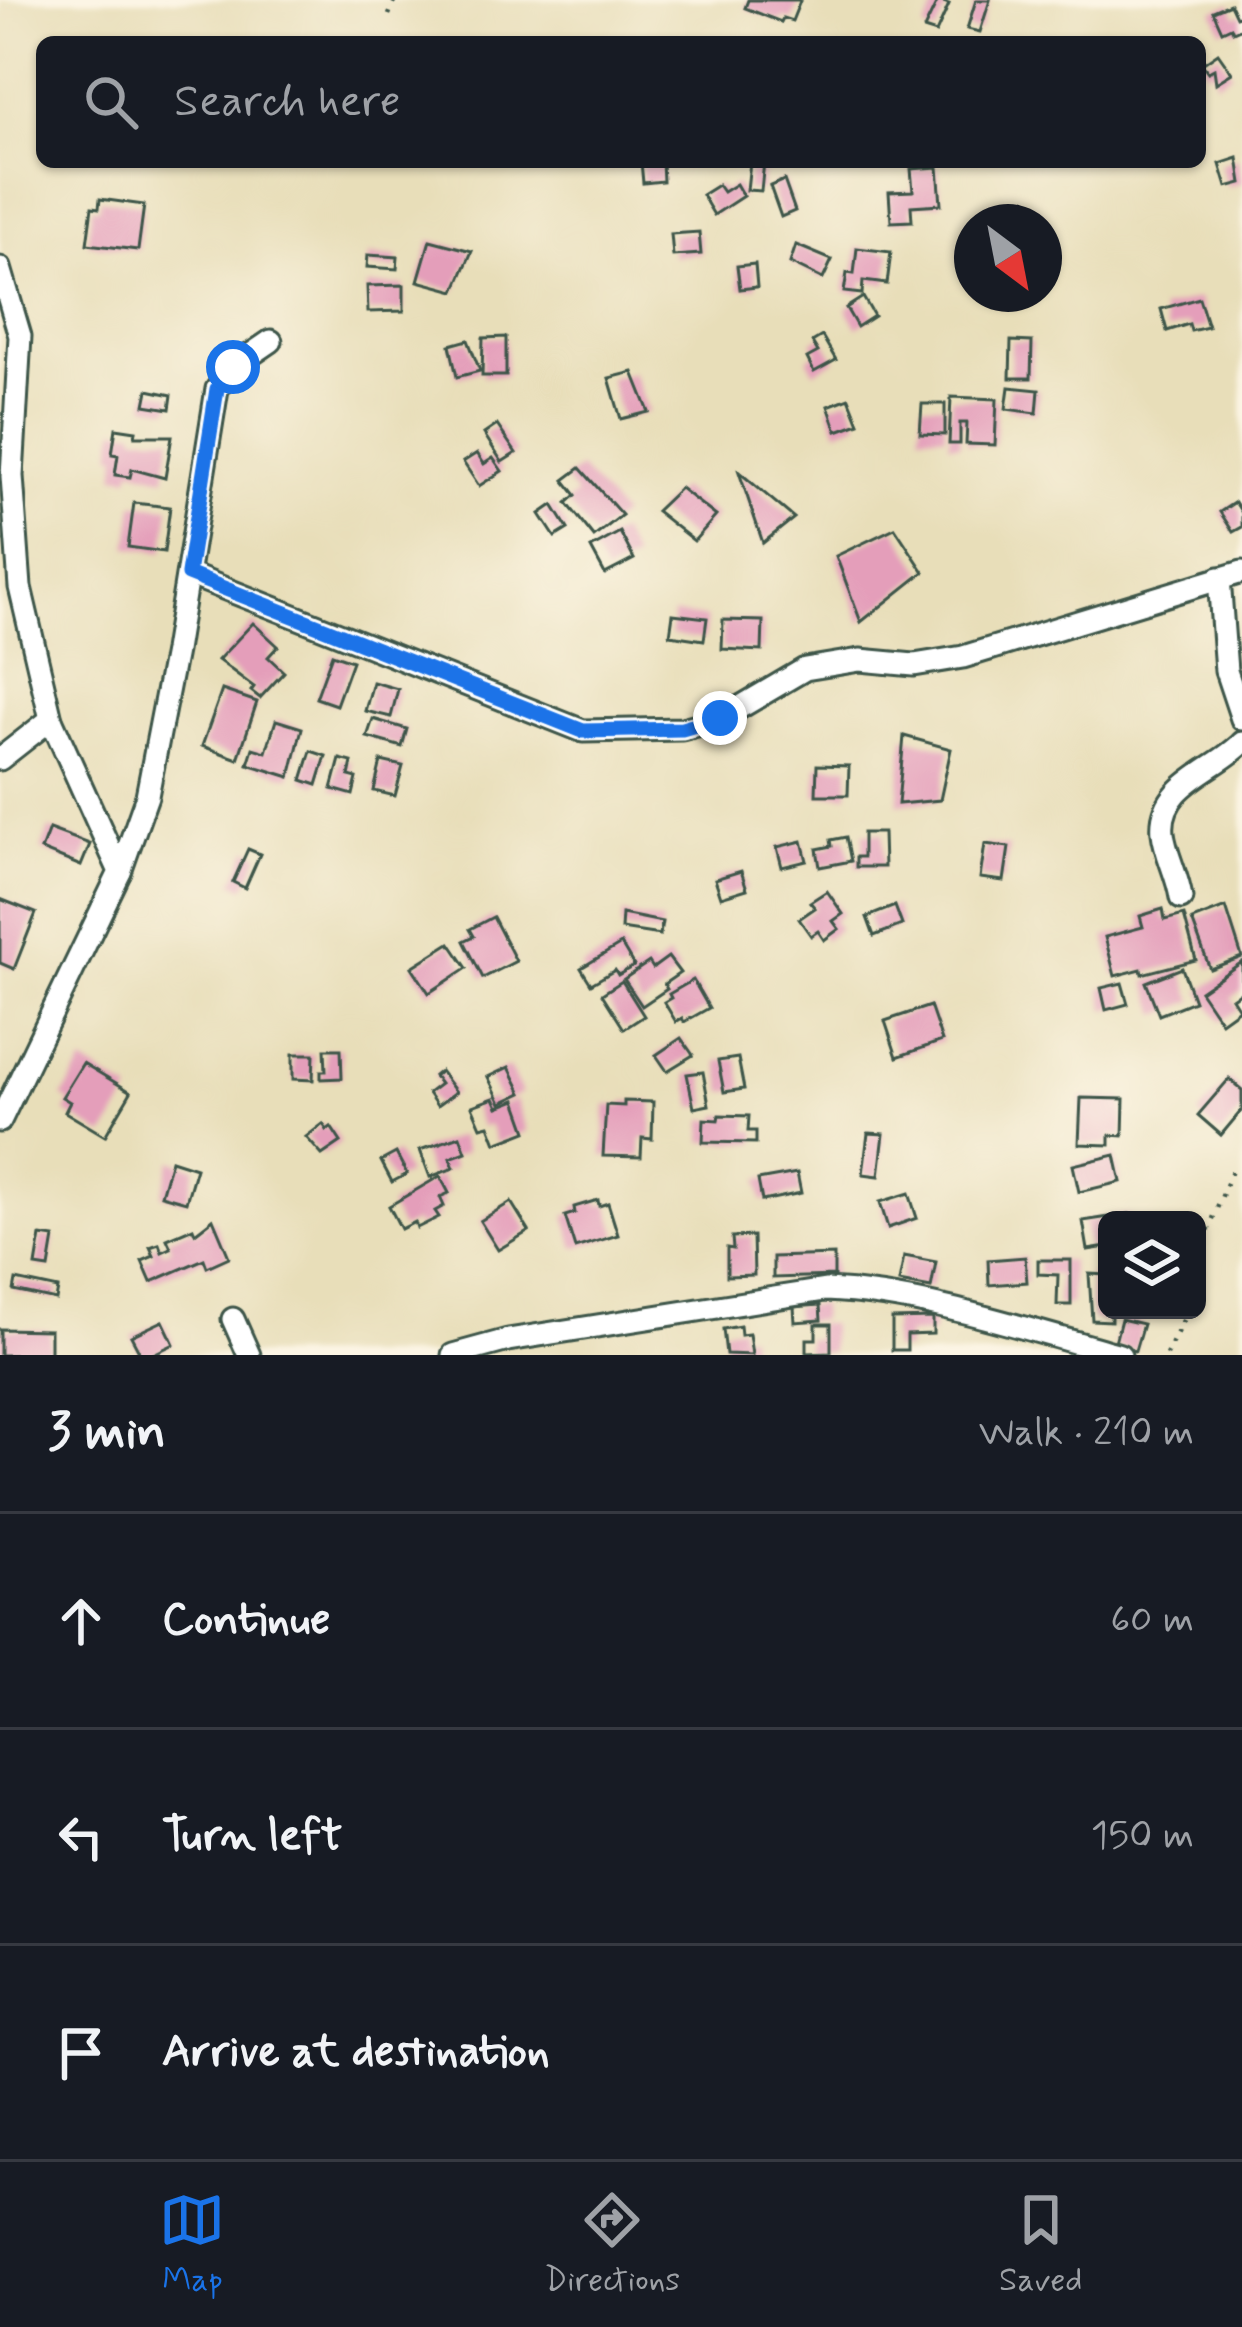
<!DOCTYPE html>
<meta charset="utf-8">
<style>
:root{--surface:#171b24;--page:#20242c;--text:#f1f3f6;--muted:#9ea1a6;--line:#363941;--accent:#1a73e8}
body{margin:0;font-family:Mynerve,sans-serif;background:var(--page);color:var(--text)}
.controls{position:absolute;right:36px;bottom:36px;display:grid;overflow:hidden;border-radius:18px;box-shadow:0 3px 9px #0004}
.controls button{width:108px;height:108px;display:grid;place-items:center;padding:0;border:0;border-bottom:3px solid var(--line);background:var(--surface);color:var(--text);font:60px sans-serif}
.compass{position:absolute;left:954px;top:204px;width:108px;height:108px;border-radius:50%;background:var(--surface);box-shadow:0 3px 9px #0004;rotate:148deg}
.stop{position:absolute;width:36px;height:36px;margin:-27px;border:9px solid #1a73e8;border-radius:50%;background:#fff}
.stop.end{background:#1a73e8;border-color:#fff;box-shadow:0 3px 12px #0008}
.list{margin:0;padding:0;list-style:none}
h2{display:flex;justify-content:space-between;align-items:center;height:156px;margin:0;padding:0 48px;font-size:51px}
h2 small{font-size:39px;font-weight:400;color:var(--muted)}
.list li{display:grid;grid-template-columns:78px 1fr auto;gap:36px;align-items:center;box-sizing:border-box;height:216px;padding:0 48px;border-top:3px solid var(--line)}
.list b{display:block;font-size:45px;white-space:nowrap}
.list em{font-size:39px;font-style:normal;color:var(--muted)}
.icon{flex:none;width:66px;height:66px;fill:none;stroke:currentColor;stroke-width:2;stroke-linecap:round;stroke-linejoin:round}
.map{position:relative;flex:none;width:1242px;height:1355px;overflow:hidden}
.search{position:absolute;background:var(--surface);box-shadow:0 3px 9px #0004;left:36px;right:36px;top:36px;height:132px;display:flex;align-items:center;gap:30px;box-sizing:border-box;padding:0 42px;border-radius:18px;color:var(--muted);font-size:45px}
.sheet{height:804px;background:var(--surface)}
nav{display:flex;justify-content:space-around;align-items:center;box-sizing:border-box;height:168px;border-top:3px solid var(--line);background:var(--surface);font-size:33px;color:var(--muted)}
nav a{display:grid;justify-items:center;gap:6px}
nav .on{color:var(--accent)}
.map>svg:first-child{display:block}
</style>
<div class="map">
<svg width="1242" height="1355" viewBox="0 0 1242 1355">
<rect width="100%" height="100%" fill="#fcf5e5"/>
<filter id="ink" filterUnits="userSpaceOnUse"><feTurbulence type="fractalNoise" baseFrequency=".00833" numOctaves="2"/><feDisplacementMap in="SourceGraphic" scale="24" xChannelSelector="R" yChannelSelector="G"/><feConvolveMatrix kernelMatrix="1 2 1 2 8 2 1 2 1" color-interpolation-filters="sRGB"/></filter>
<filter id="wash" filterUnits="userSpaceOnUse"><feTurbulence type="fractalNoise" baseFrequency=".004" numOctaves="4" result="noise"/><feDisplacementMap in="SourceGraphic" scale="48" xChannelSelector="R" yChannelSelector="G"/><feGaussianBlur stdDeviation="2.7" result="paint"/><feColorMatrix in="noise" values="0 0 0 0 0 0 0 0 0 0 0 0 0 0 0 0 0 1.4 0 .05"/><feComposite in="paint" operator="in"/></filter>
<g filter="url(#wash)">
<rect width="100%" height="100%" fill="#e8deb9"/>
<g id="blocks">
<!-- building -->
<g fill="#e49eba">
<polygon points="748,0 798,0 800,1 792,21 783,18 781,22 745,8"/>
<polygon points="938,0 949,4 936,33 924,29"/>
<polygon points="976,0 990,0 980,32 967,29"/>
<polygon points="1230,4 1236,17 1242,15 1242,28 1233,32 1231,27 1222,31 1213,11"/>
<polygon points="1218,53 1232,73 1216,83 1214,69 1208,72 1202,64"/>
<polygon points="1238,158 1242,183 1227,187 1220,164"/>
<polygon points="641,162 662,162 663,181 643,183"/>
<polygon points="750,162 764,162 761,191 747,190"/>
<polygon points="938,167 941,204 911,206 912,221 891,222 889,192 913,191 911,169"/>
<polygon points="784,180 795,211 781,217 770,186"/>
<polygon points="736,184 743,196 714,215 702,195 718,185 723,192"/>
<polygon points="100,199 144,205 138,250 87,244 92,207 99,208"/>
<polygon points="699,232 701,254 673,256 671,234"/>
<polygon points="430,240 472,251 455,291 418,281"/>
<polygon points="796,245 832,260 823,279 790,263"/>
<polygon points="857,248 891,252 887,284 863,281 862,294 844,292 847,273 854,274"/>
<polygon points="368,255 398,257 397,269 367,267"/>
<polygon points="755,264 757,287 740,289 737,266"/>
<polygon points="404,285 404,311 368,312 367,286"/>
<polygon points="863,297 874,316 857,327 846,308"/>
<polygon points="1199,298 1208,327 1191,331 1189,324 1167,331 1161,309"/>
<polygon points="822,336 836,360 814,372 807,358 818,352 812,342"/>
<polygon points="506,337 506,376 482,376 483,338"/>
<polygon points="468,340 480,371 457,377 450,345"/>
<polygon points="1011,341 1032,342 1031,378 1010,378"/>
<polygon points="633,372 649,412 621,419 609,378"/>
<polygon points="1009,387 1039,390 1037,413 1006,409"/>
<polygon points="148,390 172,395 170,409 145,405"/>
<polygon points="951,397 997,399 995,445 966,444 967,423 960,423 960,444 949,444"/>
<polygon points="849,398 859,423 837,431 828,406"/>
<polygon points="922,404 945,404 945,435 920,434"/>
<polygon points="497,425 516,453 502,462 484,434"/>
<polygon points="116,428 136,431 135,436 172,436 165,478 132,469 130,477 115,475 118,455 112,454"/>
<polygon points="477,453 484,464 493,458 502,471 479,486 463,462"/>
<polygon points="580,468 622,515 594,537 567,503 576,495 564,480"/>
<polygon points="739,472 794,518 763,543"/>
<polygon points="680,488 716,516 694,541 656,511"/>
<polygon points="1235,502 1242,513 1242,527 1233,532 1220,512"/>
<polygon points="134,503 170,507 164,552 128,547"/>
<polygon points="553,505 568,529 555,537 540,514"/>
<polygon points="895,528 924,572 861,622 836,556"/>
<polygon points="620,532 634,559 605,574 591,548"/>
<polygon points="673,614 707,618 704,640 670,635"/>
<polygon points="723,620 763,621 762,651 722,649"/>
<polygon points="253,623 278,646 268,657 284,672 260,698 251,691 254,687 218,660"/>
<polygon points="332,654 352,661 336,705 316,698"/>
<polygon points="373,682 398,689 391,717 365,711"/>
<polygon points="222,690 257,702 238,759 202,746"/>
<polygon points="373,719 407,729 402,747 367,737"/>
<polygon points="276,720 302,728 290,777 248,764 253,748 266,752"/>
<polygon points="904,736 951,749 940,800 898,804"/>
<polygon points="311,751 326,756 317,785 302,780"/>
<polygon points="340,759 352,762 349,776 357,778 353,795 332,789"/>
<polygon points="381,761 403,766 395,796 374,791"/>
<polygon points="817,765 849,766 848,795 816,795"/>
<polygon points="49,829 90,844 81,866 41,850"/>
<polygon points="863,833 883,833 884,867 856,867 856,857 863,857"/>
<polygon points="846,837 851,861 820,867 817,849 832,846 831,840"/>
<polygon points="802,841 807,861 782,867 777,847"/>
<polygon points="985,844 1009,847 1004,881 980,878"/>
<polygon points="248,849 260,854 245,888 233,882"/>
<polygon points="741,871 747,889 721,897 715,879"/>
<polygon points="827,891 843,914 833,921 839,929 824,940 818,931 811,936 799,919 815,908 810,902"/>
<polygon points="0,899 36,913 14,969 0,963"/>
<polygon points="895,906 902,925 874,936 867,917"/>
<polygon points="1226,907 1242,957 1210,969 1192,920"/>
<polygon points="1163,909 1165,920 1184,915 1196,960 1142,974 1141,969 1115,976 1105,937 1143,927 1140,916"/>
<polygon points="622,914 662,922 660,935 621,929"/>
<polygon points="493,917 516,961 483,978 464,941 474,936 470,929"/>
<polygon points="450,943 467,968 429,993 412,967"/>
<polygon points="621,944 634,966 618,975 615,970 591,984 581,968"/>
<polygon points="668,957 680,973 664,984 667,989 642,1006 624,979 649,962 653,968"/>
<polygon points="1242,962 1242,991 1232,998 1239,1009 1221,1022 1200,991"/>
<polygon points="1182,968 1194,1001 1159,1015 1146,982"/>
<polygon points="693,980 709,1008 684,1022 682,1018 676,1022 664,1002 671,998 669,994"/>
<polygon points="622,981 644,1016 624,1029 602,994"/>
<polygon points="1122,983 1128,1004 1106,1010 1101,988"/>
<polygon points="930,1006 942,1041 897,1057 885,1021"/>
<polygon points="681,1038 693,1055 667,1071 656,1055"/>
<polygon points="325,1049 341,1049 342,1078 321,1079 321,1071 326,1071"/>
<polygon points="293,1054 314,1054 313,1080 293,1079"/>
<polygon points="738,1058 744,1089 724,1092 718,1061"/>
<polygon points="83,1063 131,1092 105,1136 65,1112 70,1102 62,1097"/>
<polygon points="509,1067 522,1093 501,1103 488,1077"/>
<polygon points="440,1071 456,1092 437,1106 428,1093 440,1084 434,1076"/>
<polygon points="703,1072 709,1105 694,1108 687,1074"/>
<polygon points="1229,1079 1242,1090 1242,1110 1221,1135 1198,1115"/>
<polygon points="494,1098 498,1107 516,1100 527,1131 496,1143 489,1125 481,1127 472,1106"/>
<polygon points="1081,1098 1124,1099 1123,1136 1110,1135 1110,1145 1079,1144"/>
<polygon points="624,1101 653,1102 652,1139 642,1138 641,1157 603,1156 606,1105 624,1106"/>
<polygon points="719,1115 749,1116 748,1131 756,1131 756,1143 703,1142 704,1119 718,1120"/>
<polygon points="323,1124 327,1130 331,1127 341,1142 322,1155 306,1137"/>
<polygon points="868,1133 884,1134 879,1176 863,1174"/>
<polygon points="460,1136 466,1152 450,1158 454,1168 430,1177 420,1150"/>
<polygon points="396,1153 407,1174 392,1182 381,1161"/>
<polygon points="1115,1155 1121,1182 1079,1192 1073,1165"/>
<polygon points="171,1160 196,1168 186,1202 161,1195"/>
<polygon points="797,1173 801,1193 762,1201 758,1180"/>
<polygon points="440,1176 449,1193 440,1197 444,1206 435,1211 439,1217 417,1228 415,1222 401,1229 389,1206"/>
<polygon points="909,1193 917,1218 888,1228 880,1202"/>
<polygon points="598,1200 599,1206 608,1203 618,1235 575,1248 565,1216 575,1213 574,1207"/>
<polygon points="511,1202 529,1231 498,1250 480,1221"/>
<polygon points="1129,1214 1130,1220 1107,1220 1107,1247 1088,1250 1083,1221"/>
<polygon points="213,1219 229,1257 207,1267 204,1259 151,1282 142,1261 154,1256 150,1247 159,1244 162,1252 171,1248 167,1239 193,1228 195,1233"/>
<polygon points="41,1236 54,1238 49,1268 36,1266"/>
<polygon points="753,1236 754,1275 727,1276 727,1248 733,1249 732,1237"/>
<polygon points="834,1255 834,1276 773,1278 773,1257"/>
<polygon points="904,1256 936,1262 931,1288 899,1282"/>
<polygon points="1025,1257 1027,1282 989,1285 988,1260"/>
<polygon points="1038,1260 1071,1260 1071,1305 1057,1305 1058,1275 1038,1274"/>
<polygon points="1089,1274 1107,1275 1107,1310 1111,1310 1111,1321 1092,1320"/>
<polygon points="16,1280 58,1289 56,1300 14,1291"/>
<polygon points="820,1305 821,1320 795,1322 794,1307"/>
<polygon points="933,1318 933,1334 907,1335 907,1350 892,1350 892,1319"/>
<polygon points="1121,1319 1143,1324 1135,1351 1114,1346"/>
<polygon points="163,1321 174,1344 151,1355 141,1355 131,1336"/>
<polygon points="816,1324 831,1324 831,1352 807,1353 807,1339 816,1339"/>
<polygon points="740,1326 741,1335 749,1334 752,1355 726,1354 723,1329"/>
<polygon points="0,1329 50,1330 50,1355 0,1355"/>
</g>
</g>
</g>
<g filter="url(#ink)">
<use href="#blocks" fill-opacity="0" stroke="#3d5548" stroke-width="3"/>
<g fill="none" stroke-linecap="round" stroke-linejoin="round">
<!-- minor casing -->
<g stroke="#3d5548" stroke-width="27">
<g id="minor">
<polyline points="0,268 20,336 12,476 20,587 51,719 120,872 0,1121"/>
<polyline points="188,574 583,731 682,729 720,719 805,669 860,660 914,665 963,657 1242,572"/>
<polyline points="1219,578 1226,671 1242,719"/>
<polyline points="0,759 51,719"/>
<polyline points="120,872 147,796 175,651 217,389 233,367 271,341"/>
<path d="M 1181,898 C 1178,876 1165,853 1163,833 C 1158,785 1216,770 1242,743"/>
<polyline points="233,1319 249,1355"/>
<path d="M 453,1355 L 508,1340 L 825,1290 C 918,1293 1030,1330 1120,1355"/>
</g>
</g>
<!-- path -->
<g stroke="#3d5548" stroke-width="4.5" stroke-dasharray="3 9" stroke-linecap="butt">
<polyline points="389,15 395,0"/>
<polyline points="1197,1289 1205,1239 1233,1168"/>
<polyline points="1166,1355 1188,1310"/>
</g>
<!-- minor -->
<use href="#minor" stroke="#fff" stroke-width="21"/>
</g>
</g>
<g fill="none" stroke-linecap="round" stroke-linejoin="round" filter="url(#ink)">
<!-- route -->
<polyline stroke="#1a73e8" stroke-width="15" points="233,367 217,389 188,574 583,731 682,729 720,718"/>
</g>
</svg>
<div class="controls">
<button><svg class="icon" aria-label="layers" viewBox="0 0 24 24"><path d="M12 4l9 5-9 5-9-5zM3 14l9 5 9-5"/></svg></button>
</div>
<svg class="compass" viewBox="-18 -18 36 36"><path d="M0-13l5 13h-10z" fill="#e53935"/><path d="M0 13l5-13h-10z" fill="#9ea1a6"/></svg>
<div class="stop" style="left:233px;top:367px"></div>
<div class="stop end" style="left:720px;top:718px"></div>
<div class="search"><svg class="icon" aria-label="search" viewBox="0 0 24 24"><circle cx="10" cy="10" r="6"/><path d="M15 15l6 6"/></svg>Search here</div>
</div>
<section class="sheet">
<h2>3 min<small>Walk · 210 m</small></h2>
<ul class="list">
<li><svg class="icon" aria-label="ahead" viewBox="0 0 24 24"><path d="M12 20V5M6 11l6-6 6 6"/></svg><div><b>Continue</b></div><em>60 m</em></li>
<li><svg class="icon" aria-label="left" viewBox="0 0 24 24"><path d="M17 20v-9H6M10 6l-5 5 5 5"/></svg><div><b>Turn left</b></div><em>150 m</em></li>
<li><svg class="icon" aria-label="arrive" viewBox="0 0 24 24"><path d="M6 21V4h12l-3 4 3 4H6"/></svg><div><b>Arrive at destination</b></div></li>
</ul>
</section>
<nav>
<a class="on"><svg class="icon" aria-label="map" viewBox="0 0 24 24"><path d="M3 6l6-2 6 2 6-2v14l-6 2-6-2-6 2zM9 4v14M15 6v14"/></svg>Map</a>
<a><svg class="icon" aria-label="directions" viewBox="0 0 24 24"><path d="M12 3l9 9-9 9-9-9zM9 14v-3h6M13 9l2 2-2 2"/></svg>Directions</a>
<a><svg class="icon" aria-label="saved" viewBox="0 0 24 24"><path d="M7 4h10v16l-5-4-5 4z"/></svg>Saved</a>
</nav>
